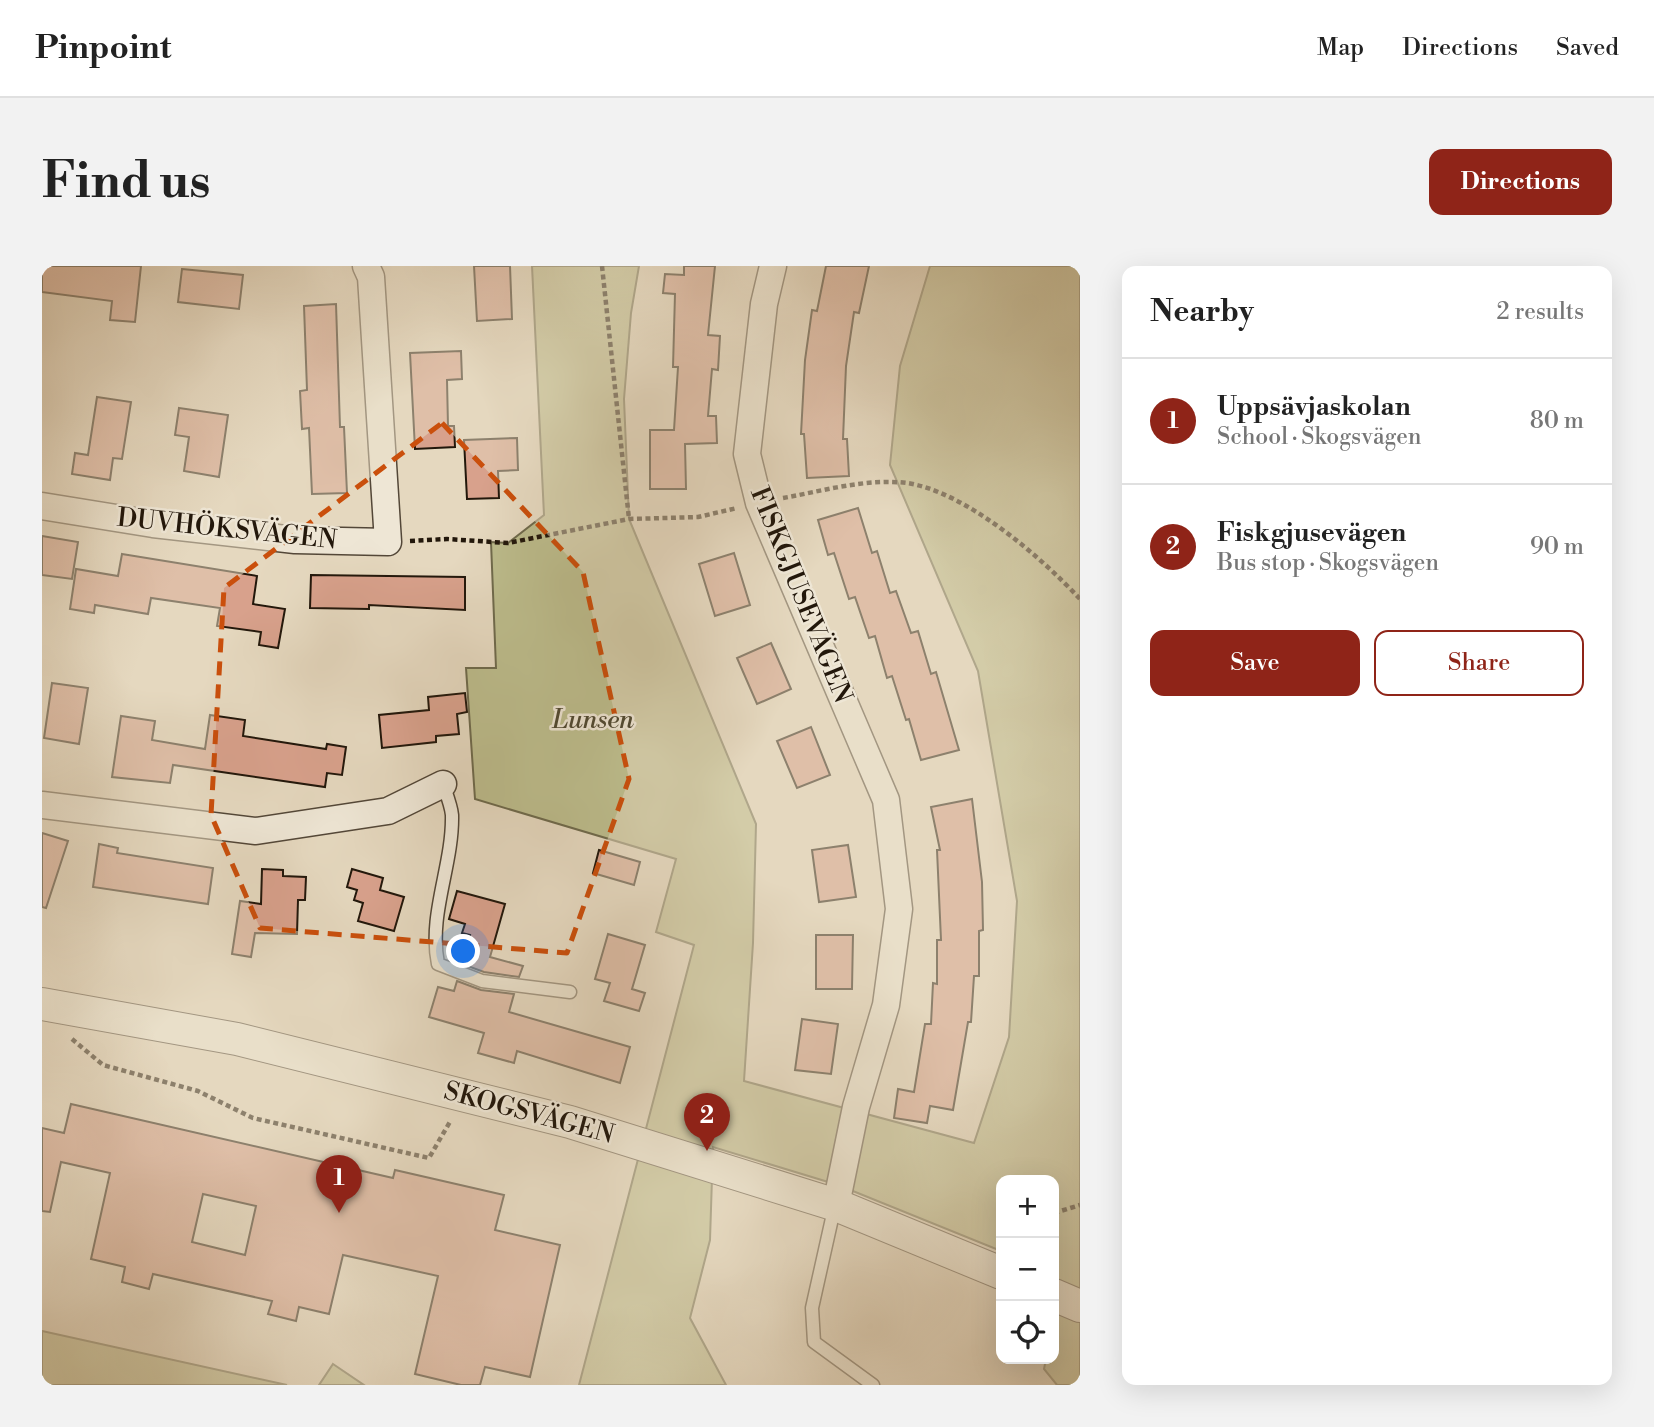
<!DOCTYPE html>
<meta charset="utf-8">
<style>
:root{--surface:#fff;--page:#f2f2f2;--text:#222;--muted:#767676;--line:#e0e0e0;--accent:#8f2418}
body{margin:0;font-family:"Libre Bodoni",serif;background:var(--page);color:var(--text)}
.controls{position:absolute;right:21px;bottom:21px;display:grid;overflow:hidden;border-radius:14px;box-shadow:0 7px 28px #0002}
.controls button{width:63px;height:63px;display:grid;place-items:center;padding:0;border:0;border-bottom:2px solid var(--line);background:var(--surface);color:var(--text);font:35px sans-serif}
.you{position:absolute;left:422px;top:686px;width:24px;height:24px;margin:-18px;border:5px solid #fff;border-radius:50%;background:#1a73e8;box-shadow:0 0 0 10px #1a73e833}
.badge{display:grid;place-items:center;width:46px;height:46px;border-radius:50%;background:var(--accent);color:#fff;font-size:23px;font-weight:700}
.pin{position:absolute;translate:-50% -58px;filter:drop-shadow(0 2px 4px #0008)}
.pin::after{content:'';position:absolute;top:37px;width:24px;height:21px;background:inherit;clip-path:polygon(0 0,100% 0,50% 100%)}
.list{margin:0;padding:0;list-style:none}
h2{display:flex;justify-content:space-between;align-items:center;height:91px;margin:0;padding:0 28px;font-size:30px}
h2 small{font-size:23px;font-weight:400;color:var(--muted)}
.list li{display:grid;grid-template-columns:46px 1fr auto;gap:21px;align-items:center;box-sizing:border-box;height:126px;padding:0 28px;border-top:2px solid var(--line)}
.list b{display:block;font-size:26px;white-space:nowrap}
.list p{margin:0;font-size:23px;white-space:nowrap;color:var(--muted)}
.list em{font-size:23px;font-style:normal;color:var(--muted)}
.actions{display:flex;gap:14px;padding:21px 28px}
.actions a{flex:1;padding:16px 0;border:2px solid var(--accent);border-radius:14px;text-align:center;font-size:24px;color:var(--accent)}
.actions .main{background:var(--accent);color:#fff}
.icon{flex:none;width:38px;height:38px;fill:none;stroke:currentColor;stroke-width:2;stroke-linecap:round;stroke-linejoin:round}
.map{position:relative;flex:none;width:1038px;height:1119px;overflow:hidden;border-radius:14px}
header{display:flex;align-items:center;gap:42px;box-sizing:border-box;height:98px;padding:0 35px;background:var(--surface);border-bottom:2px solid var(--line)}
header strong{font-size:33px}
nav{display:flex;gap:38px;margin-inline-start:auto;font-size:24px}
.intro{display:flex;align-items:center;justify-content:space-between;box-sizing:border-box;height:168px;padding:0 42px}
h1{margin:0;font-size:49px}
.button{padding:18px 32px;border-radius:14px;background:var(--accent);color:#fff;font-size:24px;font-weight:700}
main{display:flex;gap:42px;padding:0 42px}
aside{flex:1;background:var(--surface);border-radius:14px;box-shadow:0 7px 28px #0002}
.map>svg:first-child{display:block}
</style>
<header>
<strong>Pinpoint</strong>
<nav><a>Map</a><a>Directions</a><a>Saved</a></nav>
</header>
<div class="intro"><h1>Find us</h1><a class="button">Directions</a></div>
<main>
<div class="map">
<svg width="1038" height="1119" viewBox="0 0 1038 1119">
<rect width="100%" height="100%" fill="#e5d8bf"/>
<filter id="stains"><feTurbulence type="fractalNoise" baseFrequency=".00286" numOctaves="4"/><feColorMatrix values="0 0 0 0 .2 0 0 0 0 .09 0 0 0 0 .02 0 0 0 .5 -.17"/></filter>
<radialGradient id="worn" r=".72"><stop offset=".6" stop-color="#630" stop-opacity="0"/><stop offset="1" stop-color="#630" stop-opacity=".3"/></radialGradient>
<!-- green -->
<g fill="#bcbc8c" stroke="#6f6a4c" stroke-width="2">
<polygon points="490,0 597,0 589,47 582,133 587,253 714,558 711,677 702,815 932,877 967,771 975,635 936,405 848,199 858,100 888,0 1038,0 1038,1119 1015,1119 1002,1103 1004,1093 1012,1093 1012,914 959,914 959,985 796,919 671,881 668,974 648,1052 684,1119 537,1119 652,679 614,666 634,593 433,533 424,402 454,402 449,276 466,277 502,249"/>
<polygon points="0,1065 245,1119 0,1119"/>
<polygon points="291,1098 322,1119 277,1119"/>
</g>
<!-- building -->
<g fill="#d8a18c" stroke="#22170b" stroke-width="2" fill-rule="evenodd">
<polygon points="0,0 99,0 93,56 68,54 70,35 0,26"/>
<polygon points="432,0 468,0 470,53 435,55"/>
<polygon points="642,0 673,0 666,69 678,70 676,104 670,103 666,150 674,150 675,177 643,178 644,223 608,223 608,164 632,164 636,101 631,101 633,28 621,27 623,8 642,9"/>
<polygon points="784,0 827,0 817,47 812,46 804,100 801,173 805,173 807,210 765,212 762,168 759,168 763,94 770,44 775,45"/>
<polygon points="140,3 201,9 197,43 136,36"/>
<polygon points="294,38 298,161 302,161 305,227 270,228 267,162 260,163 258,125 265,124 262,40"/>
<polygon points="419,85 420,113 405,114 406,160 412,160 413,181 373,183 368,87"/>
<polygon points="55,131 89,136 80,193 71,192 68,214 30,208 33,187 46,189"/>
<polygon points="137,142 186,149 177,211 142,205 147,171 133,169"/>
<polygon points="475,172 476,204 456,205 457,232 425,233 422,174"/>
<polygon points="816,242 830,287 835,285 848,327 854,325 869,367 876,365 889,408 894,406 917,484 879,494 867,453 864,454 850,410 845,412 833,370 827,372 813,331 807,333 792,287 786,289 776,254"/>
<polygon points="0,270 36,276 30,313 0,309"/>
<polygon points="692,287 708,339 673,350 657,298"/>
<polygon points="80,288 215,310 211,338 243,343 236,382 217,379 219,366 175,360 178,342 109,332 106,348 53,339 52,347 28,343 34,303 76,310"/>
<polygon points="269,309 423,311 423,344 327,339 327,343 268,342"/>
<polygon points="729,377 749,423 715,438 695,392"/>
<polygon points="10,417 46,422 37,478 2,472"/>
<polygon points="423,427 425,446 415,448 417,468 394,470 394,476 340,482 337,449 387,444 386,431"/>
<polygon points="168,449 203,454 201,470 284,483 285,478 304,481 300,509 285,507 283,521 131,499 128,517 70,511 79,450 113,455 110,474 163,483"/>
<polygon points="769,461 788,509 755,522 735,475"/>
<polygon points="930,533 940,616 941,664 937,665 937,710 932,710 929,756 926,756 911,844 888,840 885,857 852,852 856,823 872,826 883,758 889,758 891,717 895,718 895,674 899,674 895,584 898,584 889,541"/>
<polygon points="0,567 26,575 4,642 0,641"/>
<polygon points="57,578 76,582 75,587 171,602 166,638 51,621"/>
<polygon points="806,579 814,631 777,636 770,584"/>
<polygon points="557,584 598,596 592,619 551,607"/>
<polygon points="220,603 241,604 241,610 264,611 263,634 256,634 255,668 213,667 209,691 190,688 198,635 219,638"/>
<polygon points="310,603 341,612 338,624 362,631 352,665 316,655 321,637 312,634 315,624 305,621"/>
<polygon points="415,625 463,638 448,691 481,700 477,711 442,706 420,698 428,669 420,667 423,658 407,653"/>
<polygon points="566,668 603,679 590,723 603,727 597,745 562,735 568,717 553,713"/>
<polygon points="774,669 811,669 810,723 774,723"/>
<polygon points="415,715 439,724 472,728 467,746 588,781 578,817 475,785 472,797 436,787 442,767 387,751 396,721 412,725"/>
<polygon points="760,753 796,758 789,808 753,804"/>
<path d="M 29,838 L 351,912 L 353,904 L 462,929 L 453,964 L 518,979 L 488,1111 L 443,1101 L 438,1119 L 419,1119 L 373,1108 L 396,1010 L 301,989 L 287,1048 L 257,1041 L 254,1055 L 226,1048 L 230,1035 L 111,1008 L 107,1023 L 80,1016 L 83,1001 L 49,993 L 68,907 L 19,896 L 8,946 L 0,945 L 0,862 L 22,867 ZM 161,928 L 214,940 L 203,989 L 150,976 Z"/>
</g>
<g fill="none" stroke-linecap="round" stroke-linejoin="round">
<!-- service casing -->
<g stroke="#534738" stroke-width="15">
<g id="service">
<path d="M 401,518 C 404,527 409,539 410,549 C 411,600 386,648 396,698 L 440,715 L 528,726"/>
<polyline points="793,939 770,1042 772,1076 831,1119"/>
</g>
</g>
<!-- minor casing -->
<g stroke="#534738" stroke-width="29">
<g id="minor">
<polyline points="731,0 722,38 705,188 717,237 844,534 857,643 844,739 814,841 794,939"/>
<polyline points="0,240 111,258 253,274 346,276 329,11 324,0"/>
<polyline points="0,539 214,565 346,545 401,518"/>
</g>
</g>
<!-- tertiary casing -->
<g stroke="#534738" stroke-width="34">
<g id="tertiary">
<polyline points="0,738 195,773 528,856 794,939 959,1007"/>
<polyline points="1012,1029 1038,1040"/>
</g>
</g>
<!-- path -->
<g stroke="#22170b" stroke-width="4.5" stroke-dasharray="5 3.5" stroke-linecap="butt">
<polyline points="560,0 587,253"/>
<path d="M 741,232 C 781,225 824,212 865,217 C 924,226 998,290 1038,333"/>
<polyline points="368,275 405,273 466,277 587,253 656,251 695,242"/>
<polyline points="30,773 61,799 156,825 211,852 387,892 409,854"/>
<polyline points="1012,947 1038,939"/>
</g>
<!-- service -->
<use href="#service" stroke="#eee6d5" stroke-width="12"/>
<!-- minor -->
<use href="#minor" stroke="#eee6d5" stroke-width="26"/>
<!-- tertiary -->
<use href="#tertiary" stroke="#eee6d5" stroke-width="32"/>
</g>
<!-- marked area -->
<path d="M0 0H1038V1119H0ZM 400,157 L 541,306 L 587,513 L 525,687 L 218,662 L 169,549 L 182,322 Z" fill="#e5d8bf" fill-opacity=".55" fill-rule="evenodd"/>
<path fill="none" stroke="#ca4f0c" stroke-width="5" stroke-dasharray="14 9" stroke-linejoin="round" d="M 400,157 L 541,306 L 587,513 L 525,687 L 218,662 L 169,549 L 182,322 Z"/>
<g text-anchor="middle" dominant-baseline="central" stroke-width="5" stroke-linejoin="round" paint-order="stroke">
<!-- street labels -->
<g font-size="26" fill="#22170b" stroke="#eee6d5">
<text transform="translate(185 263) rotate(6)">DUVHÖKSVÄGEN</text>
<text transform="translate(759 329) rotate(68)">FISKGJUSEVÄGEN</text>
<text transform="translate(487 847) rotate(15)">SKOGSVÄGEN</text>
</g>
<!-- park labels -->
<g font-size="26" font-style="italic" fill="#504932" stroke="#eee6d5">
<text x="551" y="454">Lunsen</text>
</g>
</g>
<rect width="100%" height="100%" filter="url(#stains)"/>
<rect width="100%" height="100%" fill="url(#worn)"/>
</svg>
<div class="controls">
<button>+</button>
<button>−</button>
<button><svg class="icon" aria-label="locate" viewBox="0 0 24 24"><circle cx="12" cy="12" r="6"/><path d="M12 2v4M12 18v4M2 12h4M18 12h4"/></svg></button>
</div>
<div class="you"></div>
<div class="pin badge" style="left:297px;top:947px">1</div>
<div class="pin badge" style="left:665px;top:885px">2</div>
</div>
<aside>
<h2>Nearby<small>2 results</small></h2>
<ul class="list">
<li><span class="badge">1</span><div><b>Uppsävjaskolan</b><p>School · Skogsvägen</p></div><em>80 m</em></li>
<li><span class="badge">2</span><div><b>Fiskgjusevägen</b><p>Bus stop · Skogsvägen</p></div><em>90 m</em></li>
</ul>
<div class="actions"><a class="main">Save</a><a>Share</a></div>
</aside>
</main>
